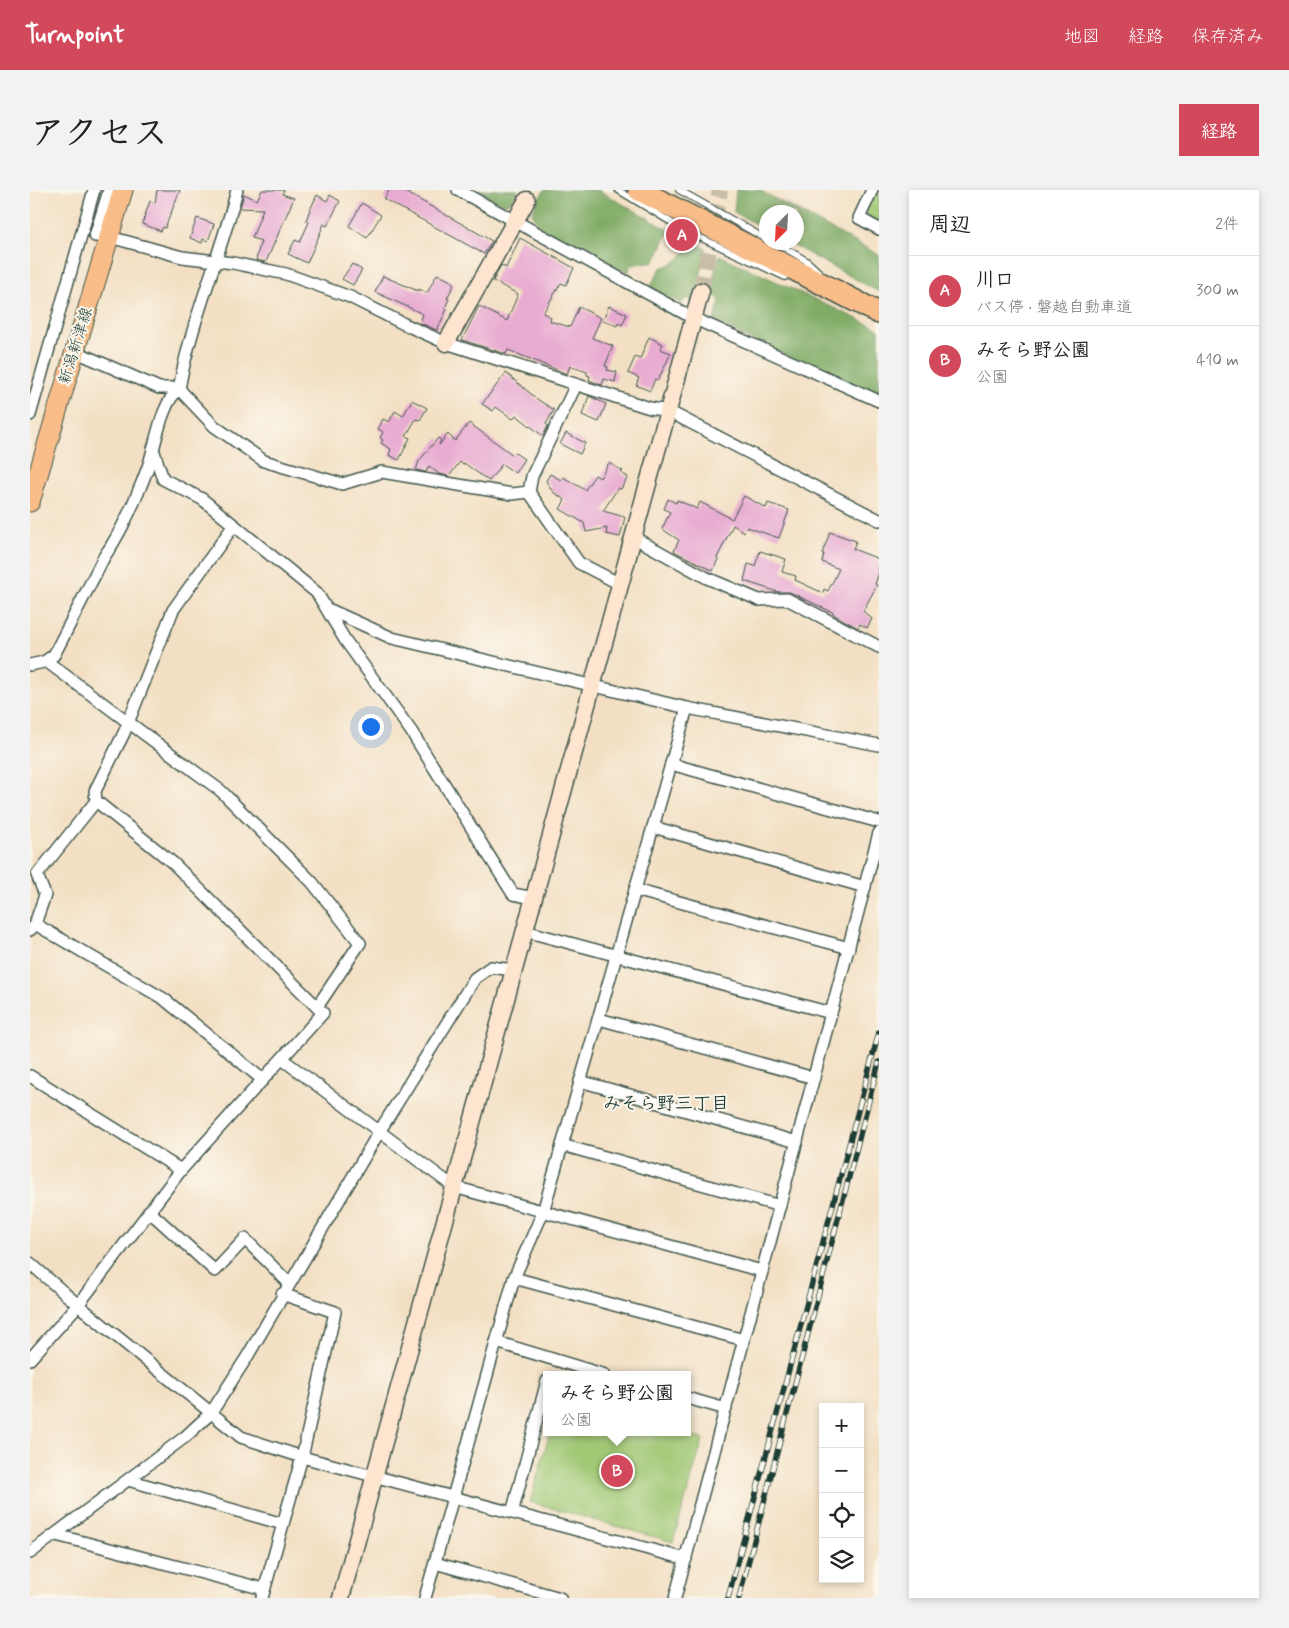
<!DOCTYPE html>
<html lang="ja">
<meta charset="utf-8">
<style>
:root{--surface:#fff;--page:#f2f2f2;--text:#222;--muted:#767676;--line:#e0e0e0;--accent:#d1495b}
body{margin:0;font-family:Mynerve,"Klee One",sans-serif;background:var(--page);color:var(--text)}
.controls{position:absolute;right:15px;bottom:15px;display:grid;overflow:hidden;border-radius:0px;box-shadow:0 2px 8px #0003}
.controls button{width:45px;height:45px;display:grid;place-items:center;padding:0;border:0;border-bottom:1px solid var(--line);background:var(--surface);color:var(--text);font:25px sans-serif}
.compass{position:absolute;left:729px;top:15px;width:45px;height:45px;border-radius:50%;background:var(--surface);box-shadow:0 2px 8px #0003;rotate:204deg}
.you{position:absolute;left:340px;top:536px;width:18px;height:18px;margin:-12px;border:4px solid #fff;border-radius:50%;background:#1a73e8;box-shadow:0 0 0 8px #1a73e833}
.badge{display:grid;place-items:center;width:32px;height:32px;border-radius:50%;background:var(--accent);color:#fff;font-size:16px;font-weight:700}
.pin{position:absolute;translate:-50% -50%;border:2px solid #fff;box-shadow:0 1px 5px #0006}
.popup{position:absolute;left:513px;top:1181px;width:148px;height:65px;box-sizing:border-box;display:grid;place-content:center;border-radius:0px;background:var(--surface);filter:drop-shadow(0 1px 4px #0005);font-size:16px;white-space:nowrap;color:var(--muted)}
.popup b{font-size:19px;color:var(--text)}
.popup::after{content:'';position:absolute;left:50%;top:100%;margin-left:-10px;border:10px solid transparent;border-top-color:var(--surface)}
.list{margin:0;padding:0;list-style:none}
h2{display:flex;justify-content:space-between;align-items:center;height:65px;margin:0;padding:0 20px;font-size:21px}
h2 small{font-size:16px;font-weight:400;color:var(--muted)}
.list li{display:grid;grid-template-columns:32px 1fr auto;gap:15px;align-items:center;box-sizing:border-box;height:70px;padding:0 20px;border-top:1px solid var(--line)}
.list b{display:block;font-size:19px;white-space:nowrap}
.list p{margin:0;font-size:16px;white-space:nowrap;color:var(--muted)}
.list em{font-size:16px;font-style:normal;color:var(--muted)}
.icon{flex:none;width:28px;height:28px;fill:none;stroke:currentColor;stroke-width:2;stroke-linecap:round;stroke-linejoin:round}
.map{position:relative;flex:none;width:849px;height:1408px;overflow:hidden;border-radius:0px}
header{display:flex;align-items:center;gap:30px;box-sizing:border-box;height:70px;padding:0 25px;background:var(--accent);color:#fff}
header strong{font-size:24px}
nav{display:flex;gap:28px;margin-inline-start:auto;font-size:18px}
.intro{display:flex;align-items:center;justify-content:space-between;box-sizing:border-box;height:120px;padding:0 30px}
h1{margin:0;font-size:35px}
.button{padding:12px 22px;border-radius:0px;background:var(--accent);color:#fff;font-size:18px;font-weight:700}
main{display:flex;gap:30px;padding:0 30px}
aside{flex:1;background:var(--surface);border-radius:0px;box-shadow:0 2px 8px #0003}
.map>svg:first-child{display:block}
</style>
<header>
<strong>Turnpoint</strong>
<nav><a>地図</a><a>経路</a><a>保存済み</a></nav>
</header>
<div class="intro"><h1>アクセス</h1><a class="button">経路</a></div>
<main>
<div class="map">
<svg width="849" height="1408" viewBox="0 0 849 1408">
<rect width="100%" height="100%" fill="#fbf7ec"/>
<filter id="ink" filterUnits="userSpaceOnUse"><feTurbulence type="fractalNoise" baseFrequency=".02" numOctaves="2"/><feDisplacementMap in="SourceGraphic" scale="10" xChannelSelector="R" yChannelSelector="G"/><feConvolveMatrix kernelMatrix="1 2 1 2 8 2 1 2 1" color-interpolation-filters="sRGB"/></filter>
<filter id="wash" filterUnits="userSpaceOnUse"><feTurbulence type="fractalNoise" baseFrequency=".0096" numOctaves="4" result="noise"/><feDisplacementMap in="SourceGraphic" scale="20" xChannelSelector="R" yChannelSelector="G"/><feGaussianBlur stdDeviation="1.12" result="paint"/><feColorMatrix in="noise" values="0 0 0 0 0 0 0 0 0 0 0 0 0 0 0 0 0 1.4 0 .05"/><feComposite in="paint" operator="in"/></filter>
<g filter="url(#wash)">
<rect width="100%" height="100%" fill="#f3e0c4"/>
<!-- green -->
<g fill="#a0c874" stroke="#608254">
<polygon points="846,0 849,0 849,36 833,28"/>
<polygon points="520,1242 645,1242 673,1249 643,1352 500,1312"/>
</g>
<!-- forest -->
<g fill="#80ac66" stroke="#50744d">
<polygon points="444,0 488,0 481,12 473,14"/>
<polygon points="514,0 568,0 639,40 625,71 601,75 598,83 509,37 502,22"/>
<polygon points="706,0 729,0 849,65 849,102 759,53 766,52 766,22 736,22 736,40 704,22"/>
<path d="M 659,54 L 676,58 L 665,113 L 656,108 L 651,114 L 620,97 L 631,78 C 646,73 652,69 659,54 Z"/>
<polygon points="689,65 849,139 849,208 713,146 684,131 690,111 680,101"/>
</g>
<g id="blocks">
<!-- building -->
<g fill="#e8abd1">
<polygon points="127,0 150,0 135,38 133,37 131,41 112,34 120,11 125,13"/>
<polygon points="232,0 254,0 252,4 264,8 236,72 226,70 231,51 222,48 233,19 210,18 214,4 227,10"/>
<polygon points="359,0 372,0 462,51 454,64 354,9"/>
<polygon points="287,5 297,11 300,5 310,11 297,36 294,34 277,73 258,64 265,50 270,52 279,32 276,31 279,22"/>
<polygon points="332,13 351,25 337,48 319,36"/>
<polygon points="167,28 184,34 178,51 173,49 172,53 160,48"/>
<polygon points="490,48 544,78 536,95 531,93 513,123 521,127 520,131 540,137 549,117 571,128 562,148 583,156 575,176 578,177 577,180 587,182 585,192 574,189 572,195 559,190 560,186 557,185 557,182 540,176 537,184 478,160 476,164 432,150 449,116 477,131 488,104 463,91 471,75 476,78"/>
<polygon points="322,74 332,80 323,95 312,89"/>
<polygon points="407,84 421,91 424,95 417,108 419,109 415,118 417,119 407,140 390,133 393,124 345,102 353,86 388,101 389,99 397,103"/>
<polygon points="579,116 597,124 592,135 588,133 587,136 573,130"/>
<polygon points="619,147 633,154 630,159 641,163 628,190 625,189 620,201 606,195 609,188 598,183 605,167 610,169"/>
<polygon points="476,183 507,209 524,220 516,234 518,236 513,246 486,225 483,229 466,217 463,221 452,214"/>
<polygon points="559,206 576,214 569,232 552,225"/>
<polygon points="382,210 397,218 390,230 386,229 376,246 380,248 369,270 359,265 361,259 351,253 353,250 350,248 353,242 348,239 353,229 359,232 365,221 373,226"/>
<polygon points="439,233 483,265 485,263 494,269 485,283 472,274 459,291 434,273 433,275 430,272 419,286 409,284 399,276 396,282 386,280 389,271 408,248 411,250 409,255 418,244 425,251"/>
<polygon points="536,243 555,253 550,264 530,254"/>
<polygon points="579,273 593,281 591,283 598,287 591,299 588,298 573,321 595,327 590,347 576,344 577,338 556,342 554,333 530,319 535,310 523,302 516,291 520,284 531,290 533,287 555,300 565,285 570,288"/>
<polygon points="714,306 736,318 738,313 759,320 749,348 717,337 714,342 703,335 687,368 688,369 683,381 644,361 649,350 632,339 640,322 634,319 638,309 646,313 647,310 667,319 670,312 702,329"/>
<polygon points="800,342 826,351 823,359 849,369 849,383 845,394 847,395 833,421 842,429 837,438 830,434 828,438 803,424 804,423 760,402 748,402 714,391 718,374 725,376 730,361 756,369 752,382 766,386 765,390 793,403 794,399 798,401 809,379 792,372 794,364 792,364"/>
</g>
</g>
</g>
<g filter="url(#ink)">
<use href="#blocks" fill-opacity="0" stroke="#3f554a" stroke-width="1"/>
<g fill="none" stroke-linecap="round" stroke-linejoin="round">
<!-- secondary-tunnel -->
<polyline stroke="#c9bfa7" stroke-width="16" stroke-dasharray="16 8" stroke-linecap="butt" points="671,101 690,0"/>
<!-- lane casing -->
<g stroke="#3f554a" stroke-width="8">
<g id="lane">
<polyline points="588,0 654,40 755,87"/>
<polyline points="649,0 736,49"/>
<polyline points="744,52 777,71 790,83"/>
</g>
</g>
<!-- street casing -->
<g stroke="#3f554a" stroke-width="14">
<g id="street">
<polyline points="79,0 65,46 80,47 152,67 203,73 256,84 320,107 374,134 416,153 620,218 638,221 849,330"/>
<polyline points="428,0 663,128 849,211"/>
<polyline points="842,0 829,28 849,39"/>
<polyline points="44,161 129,198 150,198"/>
<polyline points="546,195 502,286 499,302 549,373 590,394"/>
<polyline points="149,199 184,236 234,271 312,294 352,282 482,304 499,302"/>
<polyline points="0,225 64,0"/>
<polyline points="123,259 133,289 172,309 287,403 315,450 381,541 483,704 504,708"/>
<polyline points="603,347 677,388 729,410 757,409 849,457"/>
<polyline points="300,420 362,448 657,518 849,555"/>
<polyline points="16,471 191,601 282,692 330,753 287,817"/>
<path d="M 0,475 L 14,472 L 24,465 L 74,367 C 93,340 107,307 118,277 C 126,254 131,213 149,199 C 161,131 190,67 207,0"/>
<polyline points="641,574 849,632"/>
<polyline points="623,637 835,697"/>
<polyline points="605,700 819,758"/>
<polyline points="5,734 134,809 233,890"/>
<polyline points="0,740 5,734 15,705 7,685 66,611 65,601 94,543 143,420 204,335"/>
<polyline points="495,741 801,823"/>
<polyline points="569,829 784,888"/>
<polyline points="252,869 424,997 732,1081"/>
<polyline points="0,886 151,980"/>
<polyline points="550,891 767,952"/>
<polyline points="532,955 750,1016"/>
<polyline points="119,1021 185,1081 215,1049 259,1093"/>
<polyline points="0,1073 48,1115 211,1247 272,1267 656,1369"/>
<polyline points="484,1088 714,1150"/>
<polyline points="466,1152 575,1185"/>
<polyline points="0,1169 48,1115 151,980 293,823 143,673 66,611"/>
<polyline points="657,1208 696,1219"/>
<polyline points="98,1290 253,1334"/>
<polyline points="482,1323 517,1191"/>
<polyline points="26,1345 234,1399"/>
<polyline points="0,1363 155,1247 181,1223 217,1167 349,942 445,788 461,777 483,780"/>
<polyline points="405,1373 530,1408"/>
<polyline points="232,1408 272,1267 305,1122 252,1104"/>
<polyline points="395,1408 484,1088 513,1022 657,518"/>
<polyline points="645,1408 849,643"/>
</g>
</g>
<!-- secondary casing -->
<g stroke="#3f554a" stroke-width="19">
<g id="secondary">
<polyline points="416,153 497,10"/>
<polyline points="311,1408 671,101"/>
</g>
</g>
<!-- primary casing -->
<g stroke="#3f554a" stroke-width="21">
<polyline id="primary" points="0,312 93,0"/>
</g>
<!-- highway casing -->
<g stroke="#3f554a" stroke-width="24">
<polyline id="highway" points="609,0 849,123"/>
</g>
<!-- lane -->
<use href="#lane" stroke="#fff" stroke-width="5.5"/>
<!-- street -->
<use href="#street" stroke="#fff" stroke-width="11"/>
<!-- secondary -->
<use href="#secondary" stroke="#fde5d0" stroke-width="16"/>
<!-- primary -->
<use href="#primary" stroke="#f9bd89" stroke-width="19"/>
<!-- highway -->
<use href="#highway" stroke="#f9bd89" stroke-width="21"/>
<!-- rail casing -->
<g stroke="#1f3d34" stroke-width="5.5">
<g id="rail">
<polyline points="698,1408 849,842"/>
<polyline points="709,1408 849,872"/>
</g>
</g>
<!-- rail -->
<use href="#rail" stroke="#fbf7ec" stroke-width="4" stroke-dasharray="11" stroke-linecap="butt"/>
</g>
</g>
<g text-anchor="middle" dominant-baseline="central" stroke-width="4" stroke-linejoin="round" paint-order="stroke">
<!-- street labels -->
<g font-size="16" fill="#1f3d34" stroke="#fbf7ec">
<text transform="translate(46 156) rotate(-73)">新潟新津線</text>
</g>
<!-- neighbourhood labels -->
<g font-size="18" font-weight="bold" fill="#1f3d34" stroke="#fbf7ec">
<text x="636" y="914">みそら野三丁目</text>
</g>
</g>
</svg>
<div class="controls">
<button>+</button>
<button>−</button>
<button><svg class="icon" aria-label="locate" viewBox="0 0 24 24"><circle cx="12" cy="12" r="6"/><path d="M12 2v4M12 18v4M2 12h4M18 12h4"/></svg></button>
<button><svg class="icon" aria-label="layers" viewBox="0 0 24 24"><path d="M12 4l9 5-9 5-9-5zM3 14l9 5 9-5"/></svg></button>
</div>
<svg class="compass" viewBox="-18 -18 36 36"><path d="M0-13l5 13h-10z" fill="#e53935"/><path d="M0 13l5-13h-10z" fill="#767676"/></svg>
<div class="you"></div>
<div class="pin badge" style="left:652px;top:45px">A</div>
<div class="pin badge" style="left:587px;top:1281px">B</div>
<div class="popup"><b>みそら野公園</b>公園</div>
</div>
<aside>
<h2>周辺<small>2件</small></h2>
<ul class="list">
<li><span class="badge">A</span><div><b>川口</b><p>バス停 · 磐越自動車道</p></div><em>300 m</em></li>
<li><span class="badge">B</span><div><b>みそら野公園</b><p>公園</p></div><em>410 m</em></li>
</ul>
</aside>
</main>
